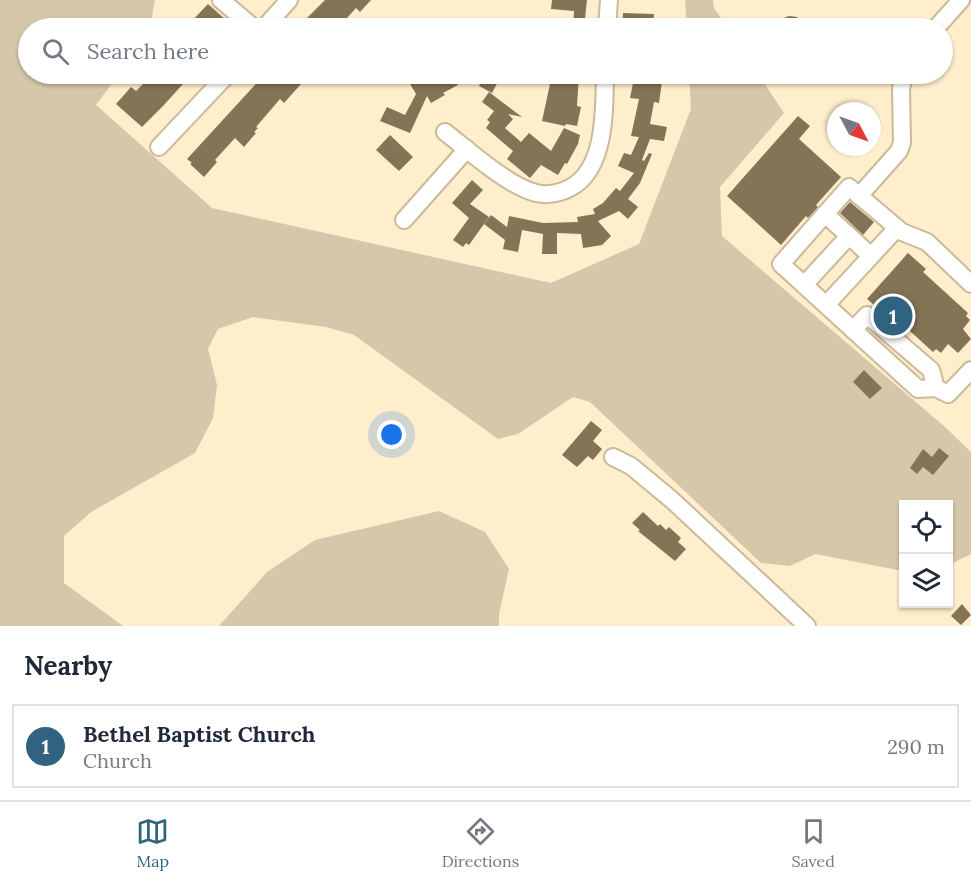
<!DOCTYPE html>
<style>
:root{--surface:#fff;--page:#f2f2f3;--text:#1f2937;--muted:#747a83;--line:#e0e1e3;--accent:#2f637f}
body{margin:0;font-family:Lora,serif;background:var(--page);color:var(--text)}
.controls{position:absolute;right:18px;bottom:18px;display:grid;overflow:hidden;border-radius:0px;box-shadow:0 2px 4px #0004}
.controls button{width:54px;height:54px;display:grid;place-items:center;padding:0;border:0;border-bottom:2px solid var(--line);background:var(--surface);color:var(--text);font:30px sans-serif}
.compass{position:absolute;left:827px;top:102px;width:54px;height:54px;border-radius:50%;background:var(--surface);box-shadow:0 2px 4px #0004;rotate:131deg}
.you{position:absolute;left:392px;top:435px;width:21px;height:21px;margin:-15px;border:4px solid #fff;border-radius:50%;background:#1a73e8;box-shadow:0 0 0 9px #1a73e833}
.badge{display:grid;place-items:center;width:39px;height:39px;border-radius:50%;background:var(--accent);color:#fff;font-size:20px;font-weight:700}
.pin{position:absolute;translate:-50% -50%;border:3px solid #fff;box-shadow:0 2px 6px #0006}
.list{margin:0;padding:0;list-style:none}
h2{display:flex;justify-content:space-between;align-items:center;height:78px;margin:0;padding:0 24px;font-size:26px}
h2 small{font-size:20px;font-weight:400;color:var(--muted)}
.list li{display:grid;grid-template-columns:39px 1fr auto;gap:18px;align-items:center;box-sizing:border-box;height:84px;margin:0 12px 12px;padding:0 12px;border:2px solid var(--line);border-radius:0px}
.list b{display:block;font-size:22px;white-space:nowrap}
.list p{margin:0;font-size:20px;white-space:nowrap;color:var(--muted)}
.list em{font-size:20px;font-style:normal;color:var(--muted)}
.icon{flex:none;width:33px;height:33px;fill:none;stroke:currentColor;stroke-width:2;stroke-linecap:round;stroke-linejoin:round}
.map{position:relative;flex:none;width:971px;height:626px;overflow:hidden}
.search{position:absolute;background:var(--surface);box-shadow:0 2px 4px #0004;left:18px;right:18px;top:18px;height:66px;display:flex;align-items:center;gap:15px;box-sizing:border-box;padding:0 21px;border-radius:33px;color:var(--muted);font-size:22px}
.sheet{height:174px;background:var(--surface)}
nav{display:flex;justify-content:space-around;align-items:center;box-sizing:border-box;height:84px;border-top:2px solid var(--line);background:var(--surface);font-size:16px;color:var(--muted)}
nav a{display:grid;justify-items:center;gap:3px}
nav .on{color:var(--accent)}
.map>svg:first-child{display:block}
</style>
<div class="map">
<svg width="971" height="626" viewBox="0 0 971 626">
<rect width="100%" height="100%" fill="#fec"/>
<!-- green -->
<g fill="#d5c7aa">
<polygon points="0,0 155,0 150,28 28,28 28,74 119,74 96,105 212,208 551,283 639,244 691,109 689,74 758,74 784,113 720,187 722,236 945,427 971,452 971,554 949,565 948,505 904,505 903,571 815,554 790,566 761,563 590,402 573,397 518,434 498,439 354,335 326,327 253,317 218,329 208,349 217,385 213,418 195,453 91,512 64,536 64,583 123,626 0,626"/>
<polygon points="685,0 713,0 714,8 728,28 687,28"/>
<polygon points="439,511 485,532 509,569 499,614 499,626 219,626 267,572 315,540"/>
</g>
<!-- building -->
<g fill="#847456">
<polygon points="325,0 371,0 360,12 356,8 338,28 306,28 301,24"/>
<polygon points="552,0 587,0 584,28 573,28 574,11 551,9"/>
<polygon points="208,4 235,28 195,28 189,24"/>
<polygon points="623,13 654,14 653,28 622,28"/>
<polygon points="789,16 797,17 806,28 775,28 781,19"/>
<polygon points="153,74 192,74 163,106 142,127 116,104 131,87 136,91"/>
<polygon points="265,74 310,74 284,103 280,99 256,127 258,128 254,132 256,133 244,147 235,138 215,160 217,162 204,177 190,164 192,163 187,159"/>
<polygon points="414,74 451,74 458,85 443,93 445,95 431,103 427,96 410,133 380,121 387,107 405,115 416,94 410,84 417,80"/>
<polygon points="466,74 502,74 492,93 479,86 481,82"/>
<polygon points="548,74 579,74 577,106 581,107 577,126 566,124 565,126 542,121 550,84 547,83"/>
<polygon points="640,74 663,74 659,103 654,102 650,124 667,127 664,141 650,139 642,160 644,161 649,153 652,154 640,183 628,199 638,207 628,219 619,211 598,221 611,236 602,245 583,248 581,234 557,233 557,254 542,254 543,234 522,230 518,252 503,249 505,240 484,224 491,215 507,227 509,216 543,223 578,222 577,217 595,214 593,209 603,203 616,188 620,191 634,173 618,166 624,153 631,155 639,137 631,136 639,99 630,98 633,83 636,83 636,80 638,80"/>
<polygon points="489,92 522,117 508,114 513,119 505,128 521,142 529,133 551,151 564,128 580,135 578,144 567,164 565,163 558,175 541,165 530,178 507,159 513,151 486,128 490,122 487,120 494,111 482,102"/>
<polygon points="798,116 810,126 799,139 841,177 816,205 818,207 808,218 806,216 781,245 727,196"/>
<polygon points="390,135 413,157 399,171 376,150"/>
<polygon points="472,180 483,190 470,204 489,217 469,245 466,243 463,247 453,240 469,218 452,203"/>
<polygon points="850,202 874,222 863,235 840,213"/>
<polygon points="908,253 926,269 923,272 968,313 966,316 970,320 963,329 971,339 958,353 948,344 941,353 936,349 933,352 888,311 885,314 867,299"/>
<polygon points="864,370 882,388 870,399 853,382"/>
<polygon points="591,421 602,430 593,441 602,449 593,460 588,456 577,467 562,455"/>
<polygon points="939,448 949,456 933,475 923,467 917,474 910,468 923,449 932,457"/>
<polygon points="643,512 658,526 660,524 666,530 669,527 681,538 678,542 686,549 675,561 638,531 640,530 632,523"/>
<polygon points="962,604 971,615 961,625 951,616"/>
</g>
<g fill="none" stroke-linecap="round" stroke-linejoin="round">
<!-- minor casing -->
<g stroke="#caba99" stroke-width="20">
<g id="minor">
<polyline points="221,0 254,28"/>
<polyline points="264,28 289,0"/>
<polyline points="607,28 609,0"/>
<polyline points="936,28 961,0"/>
<path d="M 445,132 C 468,150 508,186 536,193 C 545,195 555,194 563,191 C 607,176 604,111 605,74"/>
<polyline points="159,147 228,74"/>
<polyline points="859,196 899,151 902,143 901,88 905,74"/>
<polyline points="825,214 871,256"/>
<polyline points="404,220 467,149"/>
<polyline points="971,284 927,242 902,232 849,187 781,264 918,389 936,388 948,394 971,370"/>
<polyline points="804,285 849,236"/>
<polyline points="826,305 897,228"/>
<polyline points="853,330 867,315 931,370 936,388"/>
<polyline points="613,457 631,466 672,500 807,626"/>
</g>
</g>
<!-- minor -->
<use href="#minor" stroke="#fff" stroke-width="16"/>
</g>
</svg>
<div class="controls">
<button><svg class="icon" aria-label="locate" viewBox="0 0 24 24"><circle cx="12" cy="12" r="6"/><path d="M12 2v4M12 18v4M2 12h4M18 12h4"/></svg></button>
<button><svg class="icon" aria-label="layers" viewBox="0 0 24 24"><path d="M12 4l9 5-9 5-9-5zM3 14l9 5 9-5"/></svg></button>
</div>
<svg class="compass" viewBox="-18 -18 36 36"><path d="M0-13l5 13h-10z" fill="#e53935"/><path d="M0 13l5-13h-10z" fill="#747a83"/></svg>
<div class="you"></div>
<div class="pin badge" style="left:893px;top:316px">1</div>
<div class="search"><svg class="icon" aria-label="search" viewBox="0 0 24 24"><circle cx="10" cy="10" r="6"/><path d="M15 15l6 6"/></svg>Search here</div>
</div>
<section class="sheet">
<h2>Nearby<small></small></h2>
<ul class="list">
<li><span class="badge">1</span><div><b>Bethel Baptist Church</b><p>Church</p></div><em>290 m</em></li>
</ul>
</section>
<nav>
<a class="on"><svg class="icon" aria-label="map" viewBox="0 0 24 24"><path d="M3 6l6-2 6 2 6-2v14l-6 2-6-2-6 2zM9 4v14M15 6v14"/></svg>Map</a>
<a><svg class="icon" aria-label="directions" viewBox="0 0 24 24"><path d="M12 3l9 9-9 9-9-9zM9 14v-3h6M13 9l2 2-2 2"/></svg>Directions</a>
<a><svg class="icon" aria-label="saved" viewBox="0 0 24 24"><path d="M7 4h10v16l-5-4-5 4z"/></svg>Saved</a>
</nav>
